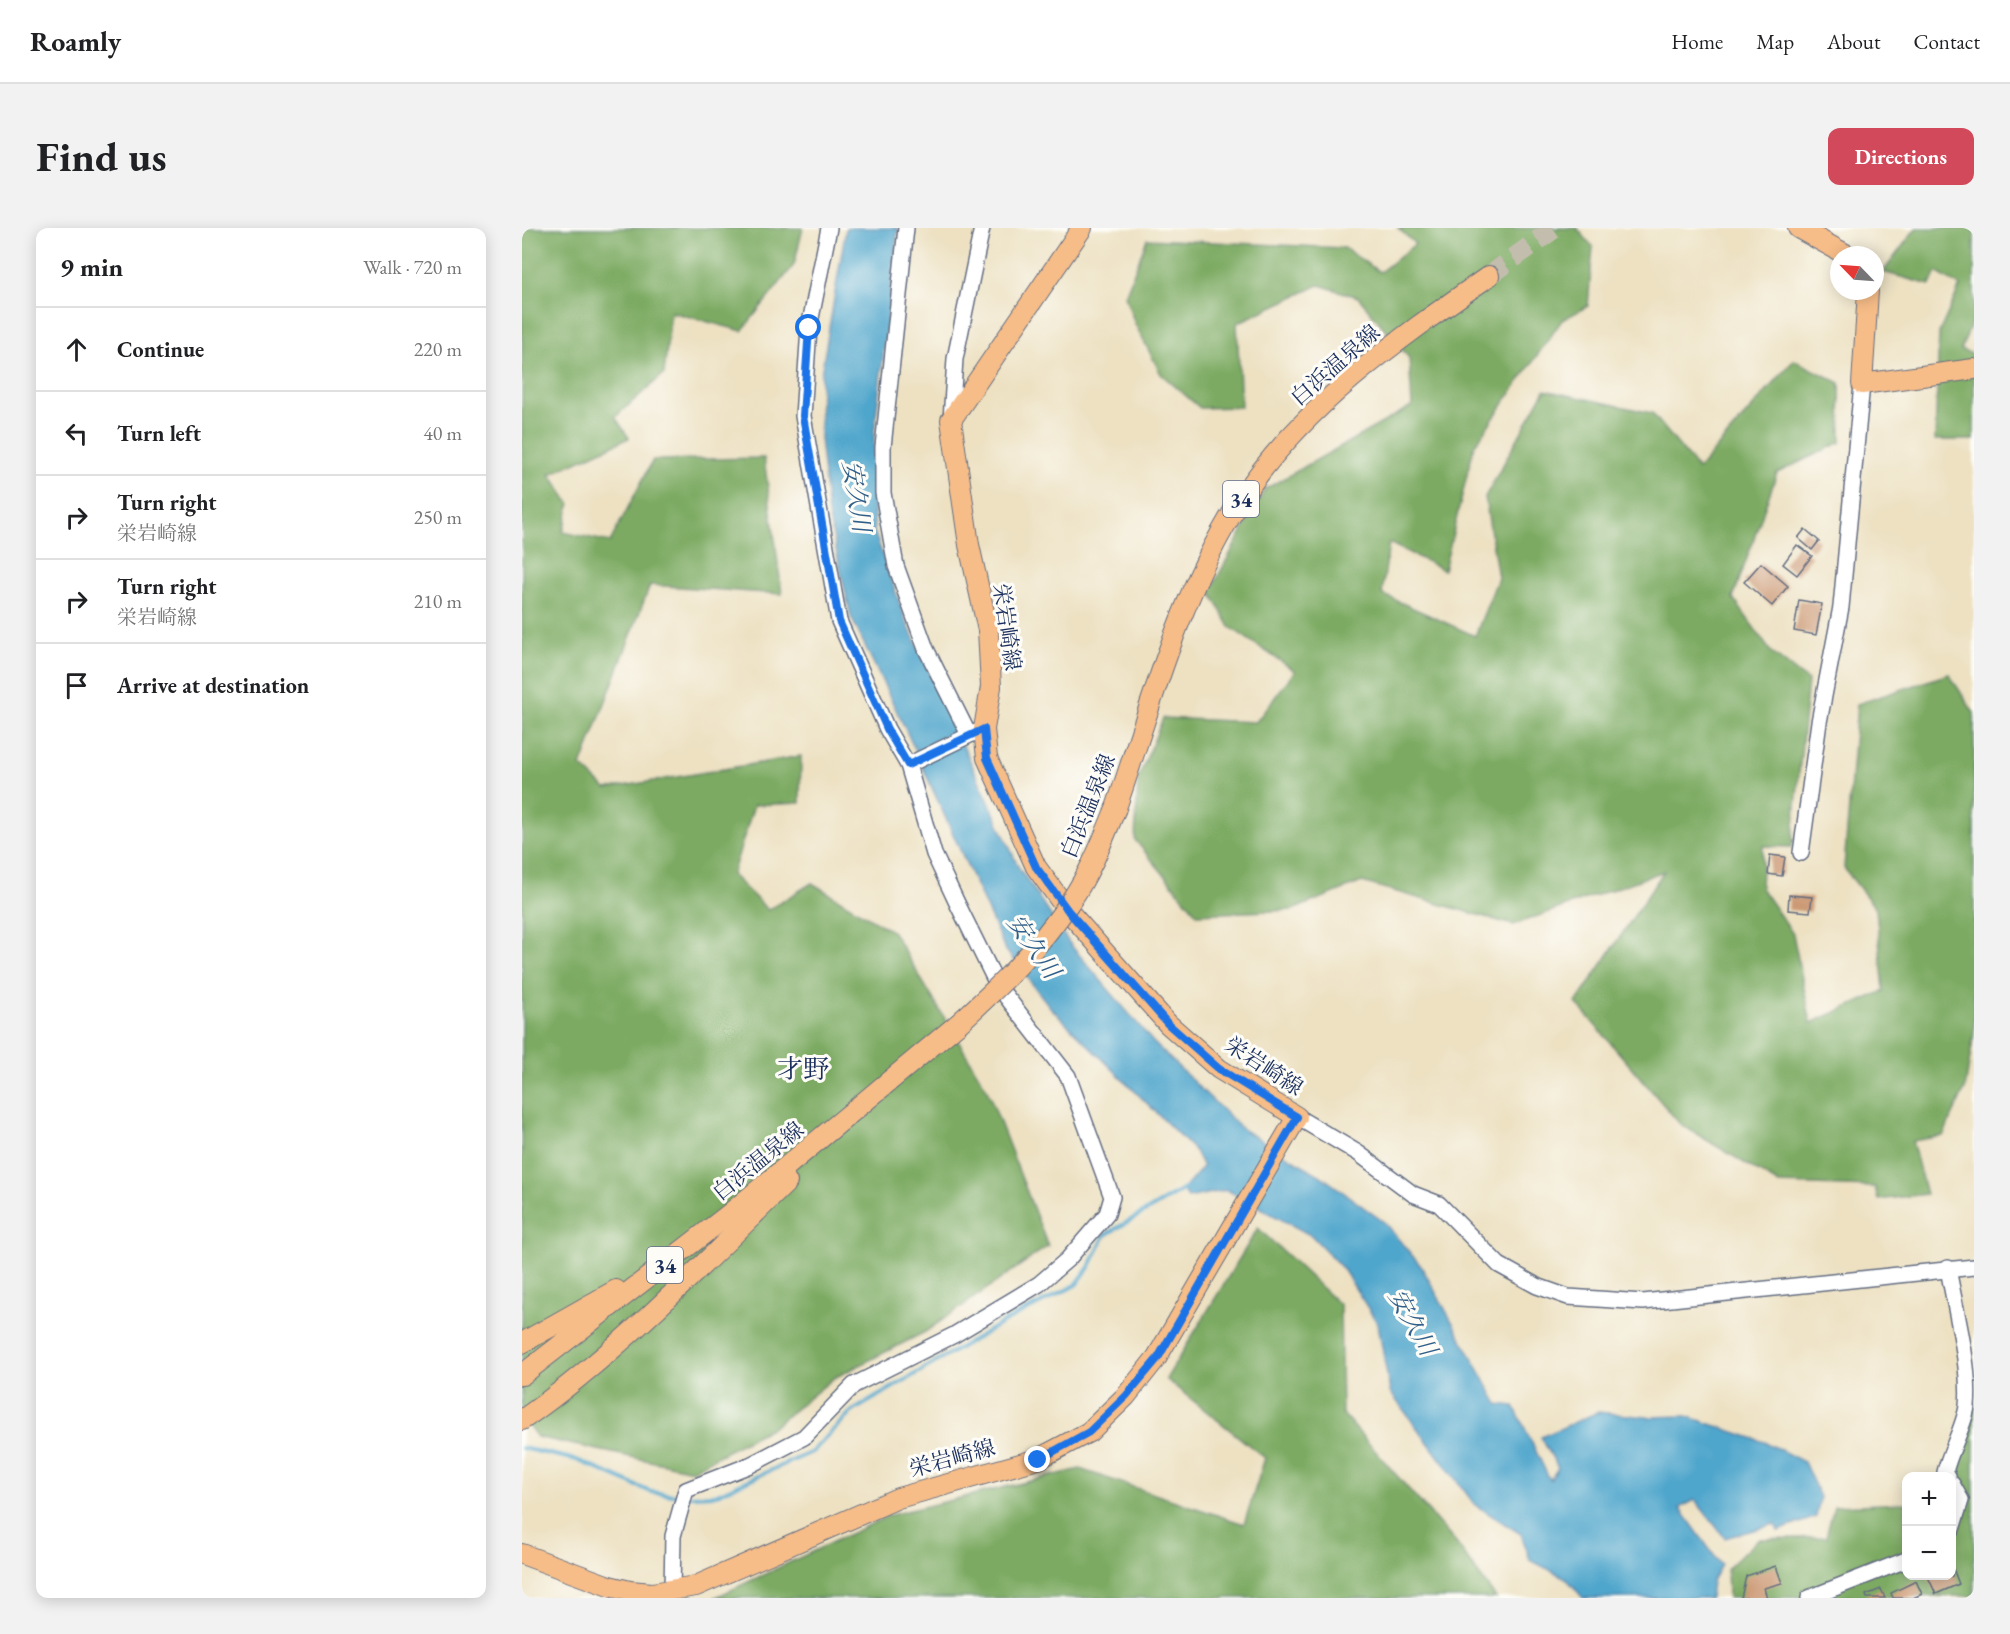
<!DOCTYPE html>
<meta charset="utf-8">
<style>
:root{--surface:#fff;--page:#f2f2f2;--text:#202124;--muted:#757577;--line:#e0e0e0;--accent:#d1495b}
body{margin:0;font-family:"EB Garamond","Noto Serif JP",serif;background:var(--page);color:var(--text)}
.controls{position:absolute;right:18px;bottom:18px;display:grid;overflow:hidden;border-radius:12px;box-shadow:0 3px 15px #0003}
.controls button{width:54px;height:54px;display:grid;place-items:center;padding:0;border:0;border-bottom:2px solid var(--line);background:var(--surface);color:var(--text);font:30px sans-serif}
.compass{position:absolute;left:1308px;top:18px;width:54px;height:54px;border-radius:50%;background:var(--surface);box-shadow:0 3px 15px #0003;rotate:295deg}
.stop{position:absolute;width:18px;height:18px;margin:-14px;border:4px solid #1a73e8;border-radius:50%;background:#fff}
.stop.end{background:#1a73e8;border-color:#fff;box-shadow:0 2px 6px #0008}
.list{margin:0;padding:0;list-style:none}
h2{display:flex;justify-content:space-between;align-items:center;height:78px;margin:0;padding:0 24px;font-size:26px}
h2 small{font-size:20px;font-weight:400;color:var(--muted)}
.list li{display:grid;grid-template-columns:39px 1fr auto;gap:18px;align-items:center;box-sizing:border-box;height:84px;padding:0 24px;border-top:2px solid var(--line)}
.list b{display:block;font-size:22px;white-space:nowrap}
.list p{margin:0;font-size:20px;white-space:nowrap;color:var(--muted)}
.list em{font-size:20px;font-style:normal;color:var(--muted)}
.icon{flex:none;width:33px;height:33px;fill:none;stroke:currentColor;stroke-width:2;stroke-linecap:round;stroke-linejoin:round}
.map{position:relative;flex:none;width:1452px;height:1370px;overflow:hidden;border-radius:12px}
header{display:flex;align-items:center;gap:36px;box-sizing:border-box;height:84px;padding:0 30px;background:var(--surface);border-bottom:2px solid var(--line)}
header strong{font-size:28px}
nav{display:flex;gap:33px;margin-inline-start:auto;font-size:21px}
.intro{display:flex;align-items:center;justify-content:space-between;box-sizing:border-box;height:144px;padding:0 36px}
h1{margin:0;font-size:42px}
.button{padding:15px 27px;border-radius:12px;background:var(--accent);color:#fff;font-size:21px;font-weight:700}
main{display:flex;gap:36px;padding:0 36px}
aside{flex:1;background:var(--surface);border-radius:12px;box-shadow:0 3px 15px #0003}
.map>svg:first-child{display:block}
</style>
<header>
<strong>Roamly</strong>
<nav><a>Home</a><a>Map</a><a>About</a><a>Contact</a></nav>
</header>
<div class="intro"><h1>Find us</h1><a class="button">Directions</a></div>
<main>
<aside>
<h2>9 min<small>Walk · 720 m</small></h2>
<ul class="list">
<li><svg class="icon" aria-label="ahead" viewBox="0 0 24 24"><path d="M12 20V5M6 11l6-6 6 6"/></svg><div><b>Continue</b></div><em>220 m</em></li>
<li><svg class="icon" aria-label="left" viewBox="0 0 24 24"><path d="M17 20v-9H6M10 6l-5 5 5 5"/></svg><div><b>Turn left</b></div><em>40 m</em></li>
<li><svg class="icon" aria-label="right" viewBox="0 0 24 24"><path d="M7 20v-9h11M14 6l5 5-5 5"/></svg><div><b>Turn right</b><p>栄岩崎線</p></div><em>250 m</em></li>
<li><svg class="icon" aria-label="right" viewBox="0 0 24 24"><path d="M7 20v-9h11M14 6l5 5-5 5"/></svg><div><b>Turn right</b><p>栄岩崎線</p></div><em>210 m</em></li>
<li><svg class="icon" aria-label="arrive" viewBox="0 0 24 24"><path d="M6 21V4h12l-3 4 3 4H6"/></svg><div><b>Arrive at destination</b></div></li>
</ul>
</aside>
<div class="map">
<svg width="1452" height="1370" viewBox="0 0 1452 1370">
<rect width="100%" height="100%" fill="#fdfcf7"/>
<filter id="ink" filterUnits="userSpaceOnUse"><feTurbulence type="fractalNoise" baseFrequency=".0167" numOctaves="2"/><feDisplacementMap in="SourceGraphic" scale="12" xChannelSelector="R" yChannelSelector="G"/><feConvolveMatrix kernelMatrix="1 2 1 2 8 2 1 2 1" color-interpolation-filters="sRGB"/></filter>
<filter id="wash" filterUnits="userSpaceOnUse"><feTurbulence type="fractalNoise" baseFrequency=".008" numOctaves="4" result="noise"/><feDisplacementMap in="SourceGraphic" scale="24" xChannelSelector="R" yChannelSelector="G"/><feGaussianBlur stdDeviation="1.35" result="paint"/><feColorMatrix in="noise" values="0 0 0 0 0 0 0 0 0 0 0 0 0 0 0 0 0 1.4 0 .05"/><feComposite in="paint" operator="in"/></filter>
<g filter="url(#wash)">
<rect width="100%" height="100%" fill="#ede1c2"/>
<!-- forest -->
<g fill="#7caa62" stroke="#4c6c60" stroke-width="1.5">
<polygon points="0,0 281,0 272,37 220,103 149,84 142,146 93,189 107,210 28,246 48,276 41,304 88,314 131,232 242,230 260,366 128,357 59,538 84,561 279,528 278,575 232,577 210,647 246,682 290,655 371,704 465,861 526,1018 403,1104 312,1150 252,1198 170,1242 15,1209 0,1189"/>
<polygon points="876,0 1055,0 1071,19 1066,78 1040,92 952,218 922,342 867,315 860,366 953,408 976,350 963,269 1023,162 1130,185 1176,241 1272,132 1318,155 1319,214 1255,245 1211,370 1249,424 1286,453 1270,619 1241,618 1239,660 1271,706 1289,795 1362,763 1354,681 1322,640 1335,476 1427,446 1452,485 1452,805 1443,861 1421,908 1390,913 1404,966 1356,972 1353,959 1257,956 1158,896 1054,775 1142,643 991,697 840,654 770,682 675,686 613,612 616,551 641,490 734,494 773,443 708,399 688,363 743,261 890,178 887,130 836,69 797,57 715,95 719,179 678,180 639,146 613,96 603,68 625,11 822,20 858,44 893,16"/>
<polygon points="1394,0 1452,0 1452,88 1439,122 1452,126 1452,212 1413,212 1417,105 1438,58 1414,44 1408,57 1361,44"/>
<polygon points="736,1000 818,1077 820,1185 934,1315 974,1370 192,1370 368,1287 558,1241 722,1296 743,1230 644,1151"/>
<polygon points="1452,1174 1452,1368 1206,1370 1205,1341 1236,1311 1304,1309 1312,1278 1384,1275 1384,1348 1430,1348 1430,1250"/>
</g>
<!-- water -->
<polygon fill="#4fa6cc" stroke="#356a95" stroke-width="1.5" points="324,0 376,0 352,205 352,303 384,393 497,640 548,716 631,814 720,901 799,948 862,994 899,1038 976,1176 992,1178 1028,1252 1036,1240 1019,1209 1076,1184 1125,1189 1165,1188 1245,1215 1282,1234 1298,1269 1294,1289 1256,1303 1253,1296 1203,1310 1173,1272 1158,1280 1199,1337 1190,1353 1188,1370 1061,1370 1044,1350 1008,1332 999,1306 953,1277 868,1164 856,1096 821,1041 790,1008 705,962 666,970 661,962 681,939 673,923 528,779 483,721 382,498 329,389 306,286 298,210 299,147"/>
<g fill="none" stroke-linecap="round" stroke-linejoin="round">
<!-- stream -->
<g stroke="#4fa6cc" stroke-width="4">
<polyline points="0,1220 55,1232 129,1264 159,1268"/>
<polyline points="167,1268 193,1267 290,1224 329,1184 480,1095 554,1057 568,1038 583,1007 664,960"/>
</g>
</g>
<g id="blocks">
<!-- building -->
<g fill="#cc9974">
<polygon points="1283,301 1297,313 1290,322 1276,310"/>
<polygon points="1275,317 1290,328 1275,347 1261,336"/>
<polygon points="1239,335 1266,358 1250,378 1222,354"/>
<polygon points="1277,372 1300,376 1294,407 1272,403"/>
<polygon points="1248,627 1263,629 1260,648 1246,646"/>
<polygon points="1267,667 1290,669 1288,684 1266,682"/>
<polygon points="1254,1338 1260,1355 1242,1360 1245,1370 1219,1370 1224,1348"/>
<polygon points="1430,1338 1437,1356 1414,1366 1406,1349 1430,1348"/>
<polygon points="1394,1353 1400,1366 1391,1370 1371,1370 1369,1365"/>
<polygon points="1359,1361 1363,1370 1345,1370 1344,1367"/>
</g>
</g>
</g>
<g filter="url(#ink)">
<use href="#blocks" fill-opacity="0" stroke="#646d81" stroke-width="1.5"/>
<g fill="none" stroke-linecap="round" stroke-linejoin="round">
<!-- major-tunnel -->
<polyline stroke="#c3bdae" stroke-width="20" stroke-dasharray="20 10" stroke-linecap="butt" points="967,48 1033,0"/>
<!-- minor casing -->
<g stroke="#646d81" stroke-width="18">
<g id="minor">
<polyline points="384,0 361,219 361,265 374,338 404,421 447,507"/>
<polyline points="429,192 433,131 460,0"/>
<polyline points="386,537 454,504"/>
<polyline points="1279,625 1297,494 1319,379 1340,156"/>
<polyline points="775,889 836,925 891,966 917,976 977,1037 1015,1058 1046,1069 1121,1074 1452,1039"/>
<path d="M 1426,1248 L 1423,1244 C 1428,1223 1443,1196 1445,1178 C 1449,1139 1433,1081 1426,1040"/>
<polyline points="1430,1256 1439,1272 1430,1301"/>
<polyline points="150,1363 151,1308 164,1262 228,1237 282,1209 332,1157 432,1107 517,1056 546,1031 585,986 590,969 546,848 476,758 435,675 412,626 386,537 365,501 317,393 281,188 287,100 307,0"/>
<polyline points="1287,1370 1384,1332"/>
</g>
</g>
<!-- major casing -->
<g stroke="#646d81" stroke-width="22">
<g id="major">
<polyline points="1276,0 1325,27"/>
<polyline points="1346,63 1340,156 1452,141"/>
<path d="M 594,580 C 629,478 657,368 716,276 C 777,180 875,112 967,48"/>
<polyline points="0,1115 94,1062"/>
<polyline points="0,1147 206,987 436,796"/>
<path d="M 0,1192 C 97,1124 180,1037 265,954"/>
<polyline points="0,1326 87,1358 108,1363 130,1365 174,1358 376,1270 516,1231 567,1204 604,1168 635,1129 775,889 697,841 646,796 547,684 514,639 465,530 462,501 469,459 466,402 447,317 429,192 560,0"/>
</g>
</g>
<!-- minor -->
<use href="#minor" stroke="#fff" stroke-width="15"/>
<!-- major -->
<use href="#major" stroke="#f7bd88" stroke-width="20"/>
<!-- major-bridge casing -->
<g stroke="#646d81" stroke-width="22" stroke-linecap="butt">
<path id="major-bridge" d="M 436,796 C 477,759 517,720 548,674 C 568,645 581,612 594,580"/>
</g>
<!-- major-bridge -->
<use href="#major-bridge" stroke="#f7bd88" stroke-width="20"/>
</g>
</g>
<g fill="none" stroke-linecap="round" stroke-linejoin="round" filter="url(#ink)">
<!-- route -->
<polyline stroke="#1a73e8" stroke-width="8" points="287,100 281,188 317,393 365,501 386,537 462,501 465,530 514,639 547,684 646,796 697,841 775,889 636,1130 604,1168 567,1204 516,1232"/>
</g>
<g text-anchor="middle" dominant-baseline="central" stroke-width="6" stroke-linejoin="round" paint-order="stroke">
<!-- shield labels -->
<g fill="#fdfcf7" stroke="#5f6c8c" stroke-width="1.5">
<rect x="701" y="253" width="36" height="36" rx="4.5"/>
<rect x="125" y="1019" width="36" height="36" rx="4.5"/>
</g>
<g font-size="21" font-weight="bold" fill="#1b2f5e">
<text x="719" y="271">34</text>
<text x="143" y="1037">34</text>
</g>
<!-- street labels -->
<g font-size="22" fill="#1b2f5e" stroke="#fdfcf7">
<text transform="translate(813 137) rotate(-41)">白浜温泉線</text>
<text transform="translate(485 399) rotate(82)">栄岩崎線</text>
<text transform="translate(566 578) rotate(-68)">白浜温泉線</text>
<text transform="translate(742 838) rotate(33)">栄岩崎線</text>
<text transform="translate(236 933) rotate(-39)">白浜温泉線</text>
<text transform="translate(430 1230) rotate(-15)">栄岩崎線</text>
</g>
<!-- water labels -->
<g font-size="24" font-style="italic" fill="#305f8a" stroke="#fdfcf7">
<text transform="translate(335 268) rotate(81)">安久川</text>
<text transform="translate(512 718) rotate(55)">安久川</text>
<text transform="translate(891 1094) rotate(61)">安久川</text>
</g>
<!-- quarter labels -->
<g font-size="26" fill="#1b2f5e" stroke="#fdfcf7">
<text x="281" y="841">才野</text>
</g>
</g>
</svg>
<div class="controls">
<button>+</button>
<button>−</button>
</div>
<svg class="compass" viewBox="-18 -18 36 36"><path d="M0-13l5 13h-10z" fill="#e53935"/><path d="M0 13l5-13h-10z" fill="#757577"/></svg>
<div class="stop" style="left:287px;top:100px"></div>
<div class="stop end" style="left:516px;top:1232px"></div>
</div>
</main>
